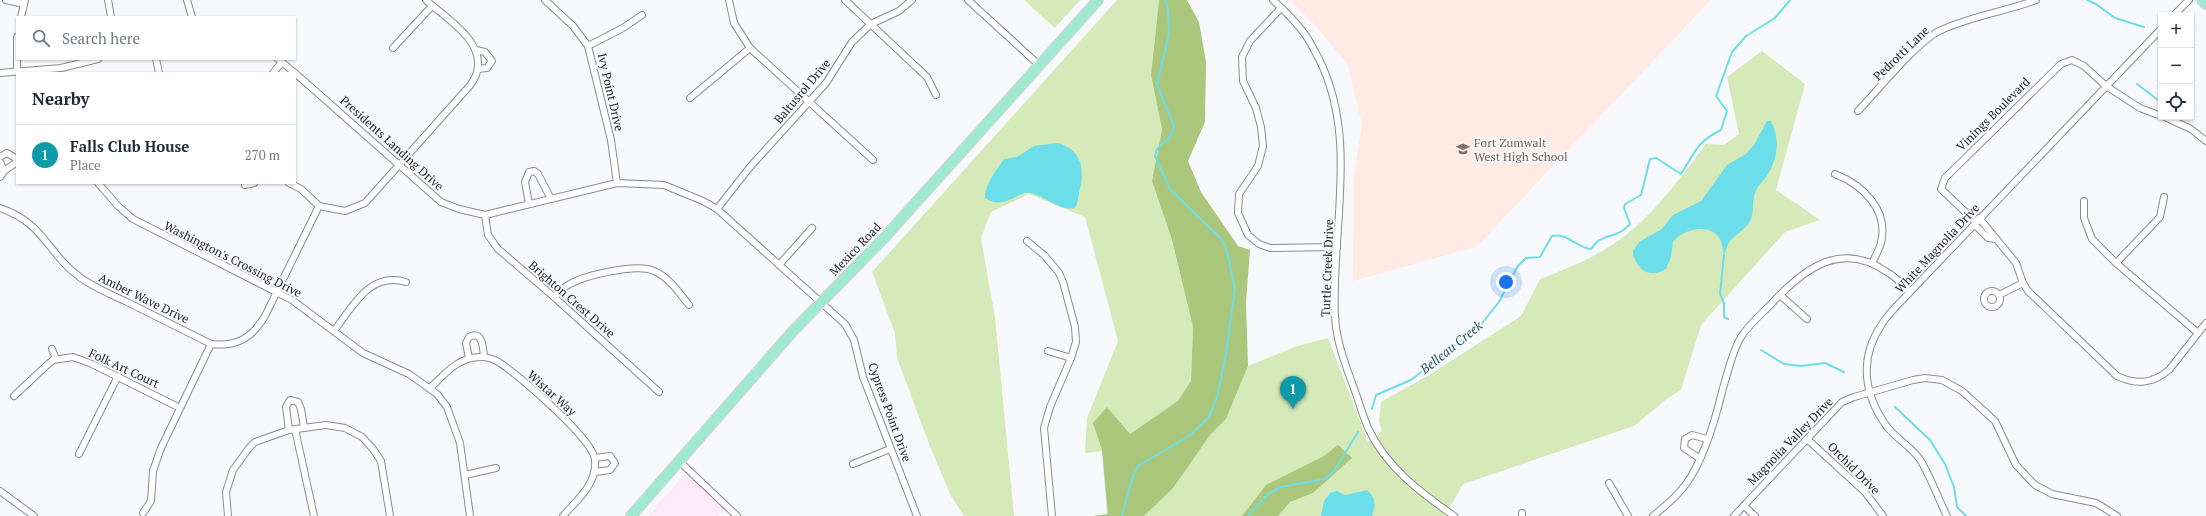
<!DOCTYPE html>
<meta charset="utf-8">
<style>
:root{--surface:#fff;--page:#f6f6f7;--text:#1f2937;--muted:#747a83;--line:#e0e1e3;--accent:#1a73e8}
body{margin:0;font-family:"PT Serif",serif;background:var(--page);color:var(--text)}
.controls{position:absolute;right:12px;top:12px;display:grid;overflow:hidden;border-radius:0px;box-shadow:0 1px 3px #0004}
.controls button{width:36px;height:36px;display:grid;place-items:center;padding:0;border:0;border-bottom:1px solid var(--line);background:var(--surface);color:var(--text);font:20px sans-serif}
.you{position:absolute;left:1506px;top:282px;width:14px;height:14px;margin:-10px;border:3px solid #fff;border-radius:50%;background:#1a73e8;box-shadow:0 0 0 6px #1a73e833}
.badge{display:grid;place-items:center;width:26px;height:26px;border-radius:50%;background:var(--accent);color:#fff;font-size:13px;font-weight:700}
.pin{position:absolute;translate:-50% -33px;filter:drop-shadow(0 1px 2px #0008)}
.pin::after{content:'';position:absolute;top:21px;width:14px;height:12px;background:inherit;clip-path:polygon(0 0,100% 0,50% 100%)}
.list{margin:0;padding:0;list-style:none}
h2{display:flex;justify-content:space-between;align-items:center;height:52px;margin:0;padding:0 16px;font-size:17px}
h2 small{font-size:13px;font-weight:400;color:var(--muted)}
.list li{display:grid;grid-template-columns:26px 1fr auto;gap:12px;align-items:center;box-sizing:border-box;height:60px;padding:0 16px;border-top:1px solid var(--line)}
.list b{display:block;font-size:15px;white-space:nowrap}
.list p{margin:0;font-size:13px;white-space:nowrap;color:var(--muted)}
.list em{font-size:13px;font-style:normal;color:var(--muted)}
.icon{flex:none;width:22px;height:22px;fill:none;stroke:currentColor;stroke-width:2;stroke-linecap:round;stroke-linejoin:round}
.map{position:relative;flex:none;width:2206px;height:516px;overflow:hidden}
.search{position:absolute;background:var(--surface);box-shadow:0 1px 3px #0004;left:16px;top:16px;width:280px;height:44px;display:flex;align-items:center;gap:10px;box-sizing:border-box;padding:0 14px;border-radius:0px;color:var(--muted);font-size:15px}
.panel{position:absolute;background:var(--surface);box-shadow:0 1px 3px #0004;left:16px;top:72px;width:280px;height:112px;border-radius:0px}
.map>svg:first-child{display:block}
</style>
<div class="map">
<svg width="2206" height="516" viewBox="0 0 2206 516">
<rect width="100%" height="100%" fill="#f8f9fd"/>
<!-- commercial -->
<polygon fill="#fde9f8" points="685,474 725,509 718,516 648,516"/>
<!-- education -->
<polygon fill="#ffebe3" points="1290,0 1711,0 1476,247 1353,281 1354,175 1362,124 1347,63 1311,21"/>
<!-- green -->
<g fill="#d6eab9">
<polygon points="1024,0 1080,0 1055,28"/>
<path d="M 1117,0 L 1159,0 L 1151,75 L 1162,129 L 1152,181 L 1172,240 L 1193,327 L 1191,381 L 1226,419 L 1248,366 L 1297,346 L 1328,338 L 1368,442 L 1382,431 L 1379,422 L 1381,402 L 1429,375 L 1521,316 L 1540,279 C 1572,267 1606,253 1632,230 C 1661,205 1683,174 1706,144 L 1724,145 L 1739,134 L 1727,77 L 1762,51 L 1805,84 L 1776,190 L 1820,220 L 1785,232 L 1701,325 L 1681,390 L 1668,398 L 1634,426 L 1463,484 L 1445,516 L 1093,516 L 1107,514 L 1102,451 L 1085,453 L 1087,418 L 1118,341 L 1085,217 L 1029,194 L 991,212 L 981,238 L 995,317 L 1014,516 L 964,516 L 951,496 L 931,449 L 897,358 L 895,333 L 872,272 Z"/>
</g>
<!-- forest -->
<g fill="#abc77c">
<polygon points="1159,0 1187,0 1199,22 1206,62 1205,122 1188,161 1201,192 1238,246 1250,250 1246,302 1248,366 1226,419 1210,435 1173,488 1144,516 1093,516 1108,514 1102,450 1093,423 1107,407 1130,434 1178,401 1191,381 1193,327 1172,240 1152,181 1162,129 1151,75"/>
<polygon points="1338,445 1352,458 1313,493 1290,502 1278,516 1242,516 1266,485 1324,456"/>
</g>
<!-- water -->
<g fill="#6cdee9">
<path d="M 1767,121 L 1771,121 C 1780,138 1778,158 1768,174 C 1765,180 1758,185 1756,191 C 1751,201 1755,212 1750,221 C 1745,230 1736,234 1730,241 C 1727,245 1726,251 1724,255 C 1722,250 1723,244 1720,239 C 1710,222 1682,229 1673,242 L 1671,257 L 1666,269 C 1649,278 1640,272 1633,255 L 1633,251 L 1639,242 L 1662,229 L 1673,215 L 1701,201 L 1727,165 L 1746,154 L 1754,145 Z"/>
<path d="M 1058,143 C 1083,151 1085,170 1079,193 C 1078,198 1078,204 1075,208 C 1060,212 1044,195 1030,193 C 1018,191 1004,211 985,198 C 985,183 996,171 1004,159 L 1017,157 L 1034,146 Z"/>
<path d="M 1367,490 C 1376,498 1376,506 1372,516 L 1321,516 L 1324,501 L 1330,493 L 1337,491 L 1345,495 Z"/>
</g>
<g fill="none" stroke-linecap="round" stroke-linejoin="round">
<!-- stream -->
<g stroke="#6cdee9" stroke-width="2">
<polyline points="2087,0 2096,4 2115,18 2144,27"/>
<polyline points="2137,84 2158,100"/>
<polyline points="1724,255 1720,294 1724,303 1724,317 1728,319"/>
<polyline points="1761,350 1784,364 1801,366 1825,363 1844,372"/>
<polyline points="1895,407 1930,440 1945,464 1954,487 1957,507 1966,516"/>
<path d="M 1372,409 L 1376,395 L 1411,380 L 1479,327 L 1499,302 L 1517,267 L 1526,258 L 1540,257 L 1552,236 C 1568,233 1577,248 1591,249 C 1594,246 1596,241 1600,240 C 1614,232 1616,238 1630,224 L 1624,208 L 1625,204 L 1641,195 L 1650,159 L 1656,158 L 1681,174 C 1695,153 1696,142 1721,130 L 1727,111 L 1716,96 L 1732,52 L 1746,36 L 1775,18 L 1790,0"/>
<polyline points="1122,516 1133,476 1138,466 1189,436 1209,417 1217,397 1225,360 1235,289 1226,247 1220,238 1170,189 1155,156 1157,149 1170,137 1174,126 1157,85 1169,33 1168,10 1166,0"/>
<polyline points="1248,516 1268,494 1281,487 1325,479 1334,471 1358,432"/>
</g>
<!-- minor casing -->
<g stroke="#8b8c8f" stroke-width="8">
<g id="minor">
<polyline points="6,0 24,4"/>
<polyline points="108,0 111,17"/>
<polyline points="187,0 192,17"/>
<polyline points="545,0 573,26 588,46 611,140 617,183"/>
<polyline points="729,0 734,23 750,48 873,160"/>
<polyline points="845,0 927,77 936,95"/>
<polyline points="968,0 1039,65"/>
<path d="M 1273,0 C 1284,10 1295,21 1304,33 C 1310,41 1314,50 1319,59 C 1359,139 1331,230 1335,316 C 1336,339 1344,361 1352,383 C 1358,398 1362,414 1368,428 C 1386,467 1420,492 1454,516"/>
<polyline points="1281,8 1250,41 1242,57 1243,81 1256,108 1261,127 1263,146 1258,166 1239,194 1238,213 1248,235 1259,244 1270,248 1337,247"/>
<polyline points="2174,15 2189,0"/>
<polyline points="21,17 25,0"/>
<polyline points="588,46 623,28 642,15"/>
<polyline points="393,48 432,6"/>
<polyline points="476,50 485,52 492,61 487,68 478,69"/>
<polyline points="156,59 159,73"/>
<polyline points="278,59 295,73"/>
<polyline points="17,72 17,37"/>
<polyline points="0,73 61,68 98,59"/>
<polyline points="273,73 282,62"/>
<polyline points="295,73 441,202 459,209 485,215 617,183 664,185 703,201 717,209 845,324 854,340 863,377 917,516"/>
<polyline points="690,98 750,48"/>
<path d="M 1858,111 C 1878,90 1916,43 1939,31 C 1970,16 2004,12 2036,0"/>
<polyline points="2165,117 2191,129 2206,141"/>
<polyline points="0,157 7,153 17,159"/>
<polyline points="0,162 4,171"/>
<path d="M 1835,174 C 1863,185 1889,210 1881,243 C 1879,250 1875,257 1872,263"/>
<polyline points="0,177 4,171 17,162"/>
<polyline points="98,183 118,206 133,219 292,300 363,353 409,374 437,394 447,407 460,443 470,516"/>
<polyline points="289,183 301,189 319,206"/>
<polyline points="245,185 254,183"/>
<polyline points="2084,201 2084,218 2092,239 2116,263 2198,333"/>
<polyline points="529,204 525,182 529,172 534,171 538,174 551,199"/>
<path d="M 0,208 C 45,223 47,254 81,278 C 95,288 112,295 127,302 C 155,316 183,330 211,344 C 237,347 252,338 265,316 L 319,206 L 345,211 L 365,203 L 466,90 C 470,86 474,80 476,75 C 488,42 446,19 426,0"/>
<polyline points="717,209 750,167 826,83 852,42 871,24 899,11 912,0"/>
<polyline points="485,215 488,235 498,249 554,297 659,392"/>
<path d="M 1979,218 L 2016,263 L 2023,283 L 2028,291 L 2117,376 C 2136,385 2152,384 2169,370 L 2206,323"/>
<polyline points="1976,222 1941,189 1945,178 2061,64 2072,60 2084,66 2106,86 2140,108 2161,116"/>
<polyline points="1974,224 1988,238 1996,239"/>
<polyline points="1027,241 1045,256 1059,273 1063,282 1075,327 1076,342 1071,358 1050,407 1044,428 1052,516"/>
<polyline points="2116,263 2160,217 2164,197"/>
<polyline points="779,265 812,228"/>
<circle cx="1992" cy="299" r="8"/>
<polyline points="1780,295 1807,319"/>
<polyline points="1999,295 2023,283"/>
<path d="M 554,297 C 559,293 563,288 568,285 C 585,275 637,263 654,271 C 669,277 679,293 689,305"/>
<path d="M 334,331 C 353,306 370,271 406,282"/>
<polyline points="52,349 56,359"/>
<polyline points="1048,351 1071,358"/>
<path d="M 469,358 L 466,343 L 469,337 C 483,330 483,348 484,357"/>
<path d="M 430,388 C 445,374 458,357 480,357 C 487,357 494,359 500,363 C 519,375 594,440 595,460 C 597,484 578,499 563,516"/>
<polyline points="14,396 47,365 53,360 73,357 92,364 180,408"/>
<polyline points="295,429 314,516"/>
<polyline points="289,430 286,407 290,400 298,402 301,409 304,427"/>
<polyline points="1807,439 1865,492 1883,516"/>
<polyline points="79,454 118,376"/>
<polyline points="1699,458 1684,448 1685,439 1692,435 1707,439"/>
<polyline points="679,461 737,516"/>
<polyline points="853,464 890,449"/>
<polyline points="595,472 610,470 615,463 610,456 595,458"/>
<polyline points="465,475 496,468"/>
<polyline points="1609,483 1628,516"/>
<polyline points="0,491 34,516"/>
<polyline points="1744,506 1755,516"/>
<polyline points="143,513 151,501 153,471 161,448 211,344"/>
<polyline points="228,516 226,492 233,470 249,448 255,442 289,430 326,425 345,428 362,437 373,449 381,461 390,516"/>
<polyline points="1522,516 1522,513"/>
<path d="M 1653,516 C 1665,506 1677,497 1686,484 C 1703,461 1716,417 1723,388 C 1728,372 1732,352 1741,337 C 1749,324 1764,312 1774,301 C 1806,267 1842,241 1887,272 C 1896,277 1903,285 1910,292"/>
<polyline points="1734,516 1842,402 1854,397 1913,380 1925,378 1942,380 1962,391 1995,421 2016,465 2035,485 2052,494 2096,503 2117,516"/>
<path d="M 1947,516 C 1938,498 1931,478 1921,461 C 1913,448 1898,440 1888,428 C 1864,396 1858,359 1882,324 C 1889,312 1901,302 1910,292 L 2161,29"/>
</g>
</g>
<!-- primary casing -->
<g stroke="#d7d7d8" stroke-width="12">
<g id="primary">
<polyline points="2202,0 2206,4"/>
<polyline points="631,516 793,331 884,238 1098,0"/>
</g>
</g>
<!-- minor -->
<use href="#minor" stroke="#fff" stroke-width="6"/>
<!-- primary -->
<use href="#primary" stroke="#a0e9d0" stroke-width="10"/>
</g>
<!-- icons -->
<defs>
<g id="school-bare" transform="scale(1.08)"><path d="M0-5L7-2L0 1L-7-2ZM-4 1L0 2.5L4 1V4Q0 6-4 4Z" fill="#8d6e63" stroke="#f8f9fd" stroke-width="2.5" paint-order="stroke"/></g>
</defs>
<g fill-rule="evenodd">
<use href="#school-bare" x="1463" y="149"/>
</g>
<g text-anchor="middle" dominant-baseline="central" stroke-width="4" stroke-linejoin="round" paint-order="stroke">
<!-- street labels -->
<g font-size="12" fill="#232324" stroke="#f8f9fd">
<text transform="translate(1901 53) rotate(-44)">Pedrotti Lane</text>
<text transform="translate(802 91) rotate(-50)">Baltusrol Drive</text>
<text transform="translate(611 92) rotate(77)">Ivy Point Drive</text>
<text transform="translate(1993 114) rotate(-45)">Vinings Boulevard</text>
<text transform="translate(392 143) rotate(42)">Presidents Landing Drive</text>
<text transform="translate(1937 248) rotate(-47)">White Magnolia Drive</text>
<text transform="translate(855 249) rotate(-46)">Mexico Road</text>
<text transform="translate(233 259) rotate(27)">Washington's Crossing Drive</text>
<text transform="translate(1327 268) rotate(-88)">Turtle Creek Drive</text>
<text transform="translate(144 298) rotate(26)">Amber Wave Drive</text>
<text transform="translate(572 299) rotate(41)">Brighton Crest Drive</text>
<text transform="translate(124 368) rotate(25)">Folk Art Court</text>
<text transform="translate(552 393) rotate(42)">Wistar Way</text>
<text transform="translate(890 412) rotate(70)">Cypress Point Drive</text>
<text transform="translate(1790 441) rotate(-46)">Magnolia Valley Drive</text>
<text transform="translate(1854 468) rotate(45)">Orchid Drive</text>
</g>
<!-- education labels -->
<g font-size="12" fill="#785e54" stroke="#f8f9fd" text-anchor="start">
<text x="1474" y="142">Fort Zumwalt<tspan x="1474" dy="14">West High School</tspan></text>
</g>
<!-- water labels -->
<g font-size="13" font-style="italic" fill="#285a5f" stroke="#f8f9fd">
<text transform="translate(1451 347) rotate(-39)">Belleau Creek</text>
</g>
</g>
</svg>
<div class="controls">
<button>+</button>
<button>−</button>
<button><svg class="icon" aria-label="locate" viewBox="0 0 24 24"><circle cx="12" cy="12" r="6"/><path d="M12 2v4M12 18v4M2 12h4M18 12h4"/></svg></button>
</div>
<div class="you"></div>
<div class="pin badge" style="left:1293px;top:409px;background:#0f9aa8">1</div>
<div class="search"><svg class="icon" aria-label="search" viewBox="0 0 24 24"><circle cx="10" cy="10" r="6"/><path d="M15 15l6 6"/></svg>Search here</div>
<section class="panel">
<h2>Nearby<small></small></h2>
<ul class="list">
<li><span class="badge" style="background:#0f9aa8">1</span><div><b>Falls Club House</b><p>Place</p></div><em>270 m</em></li>
</ul>
</section>
</div>
